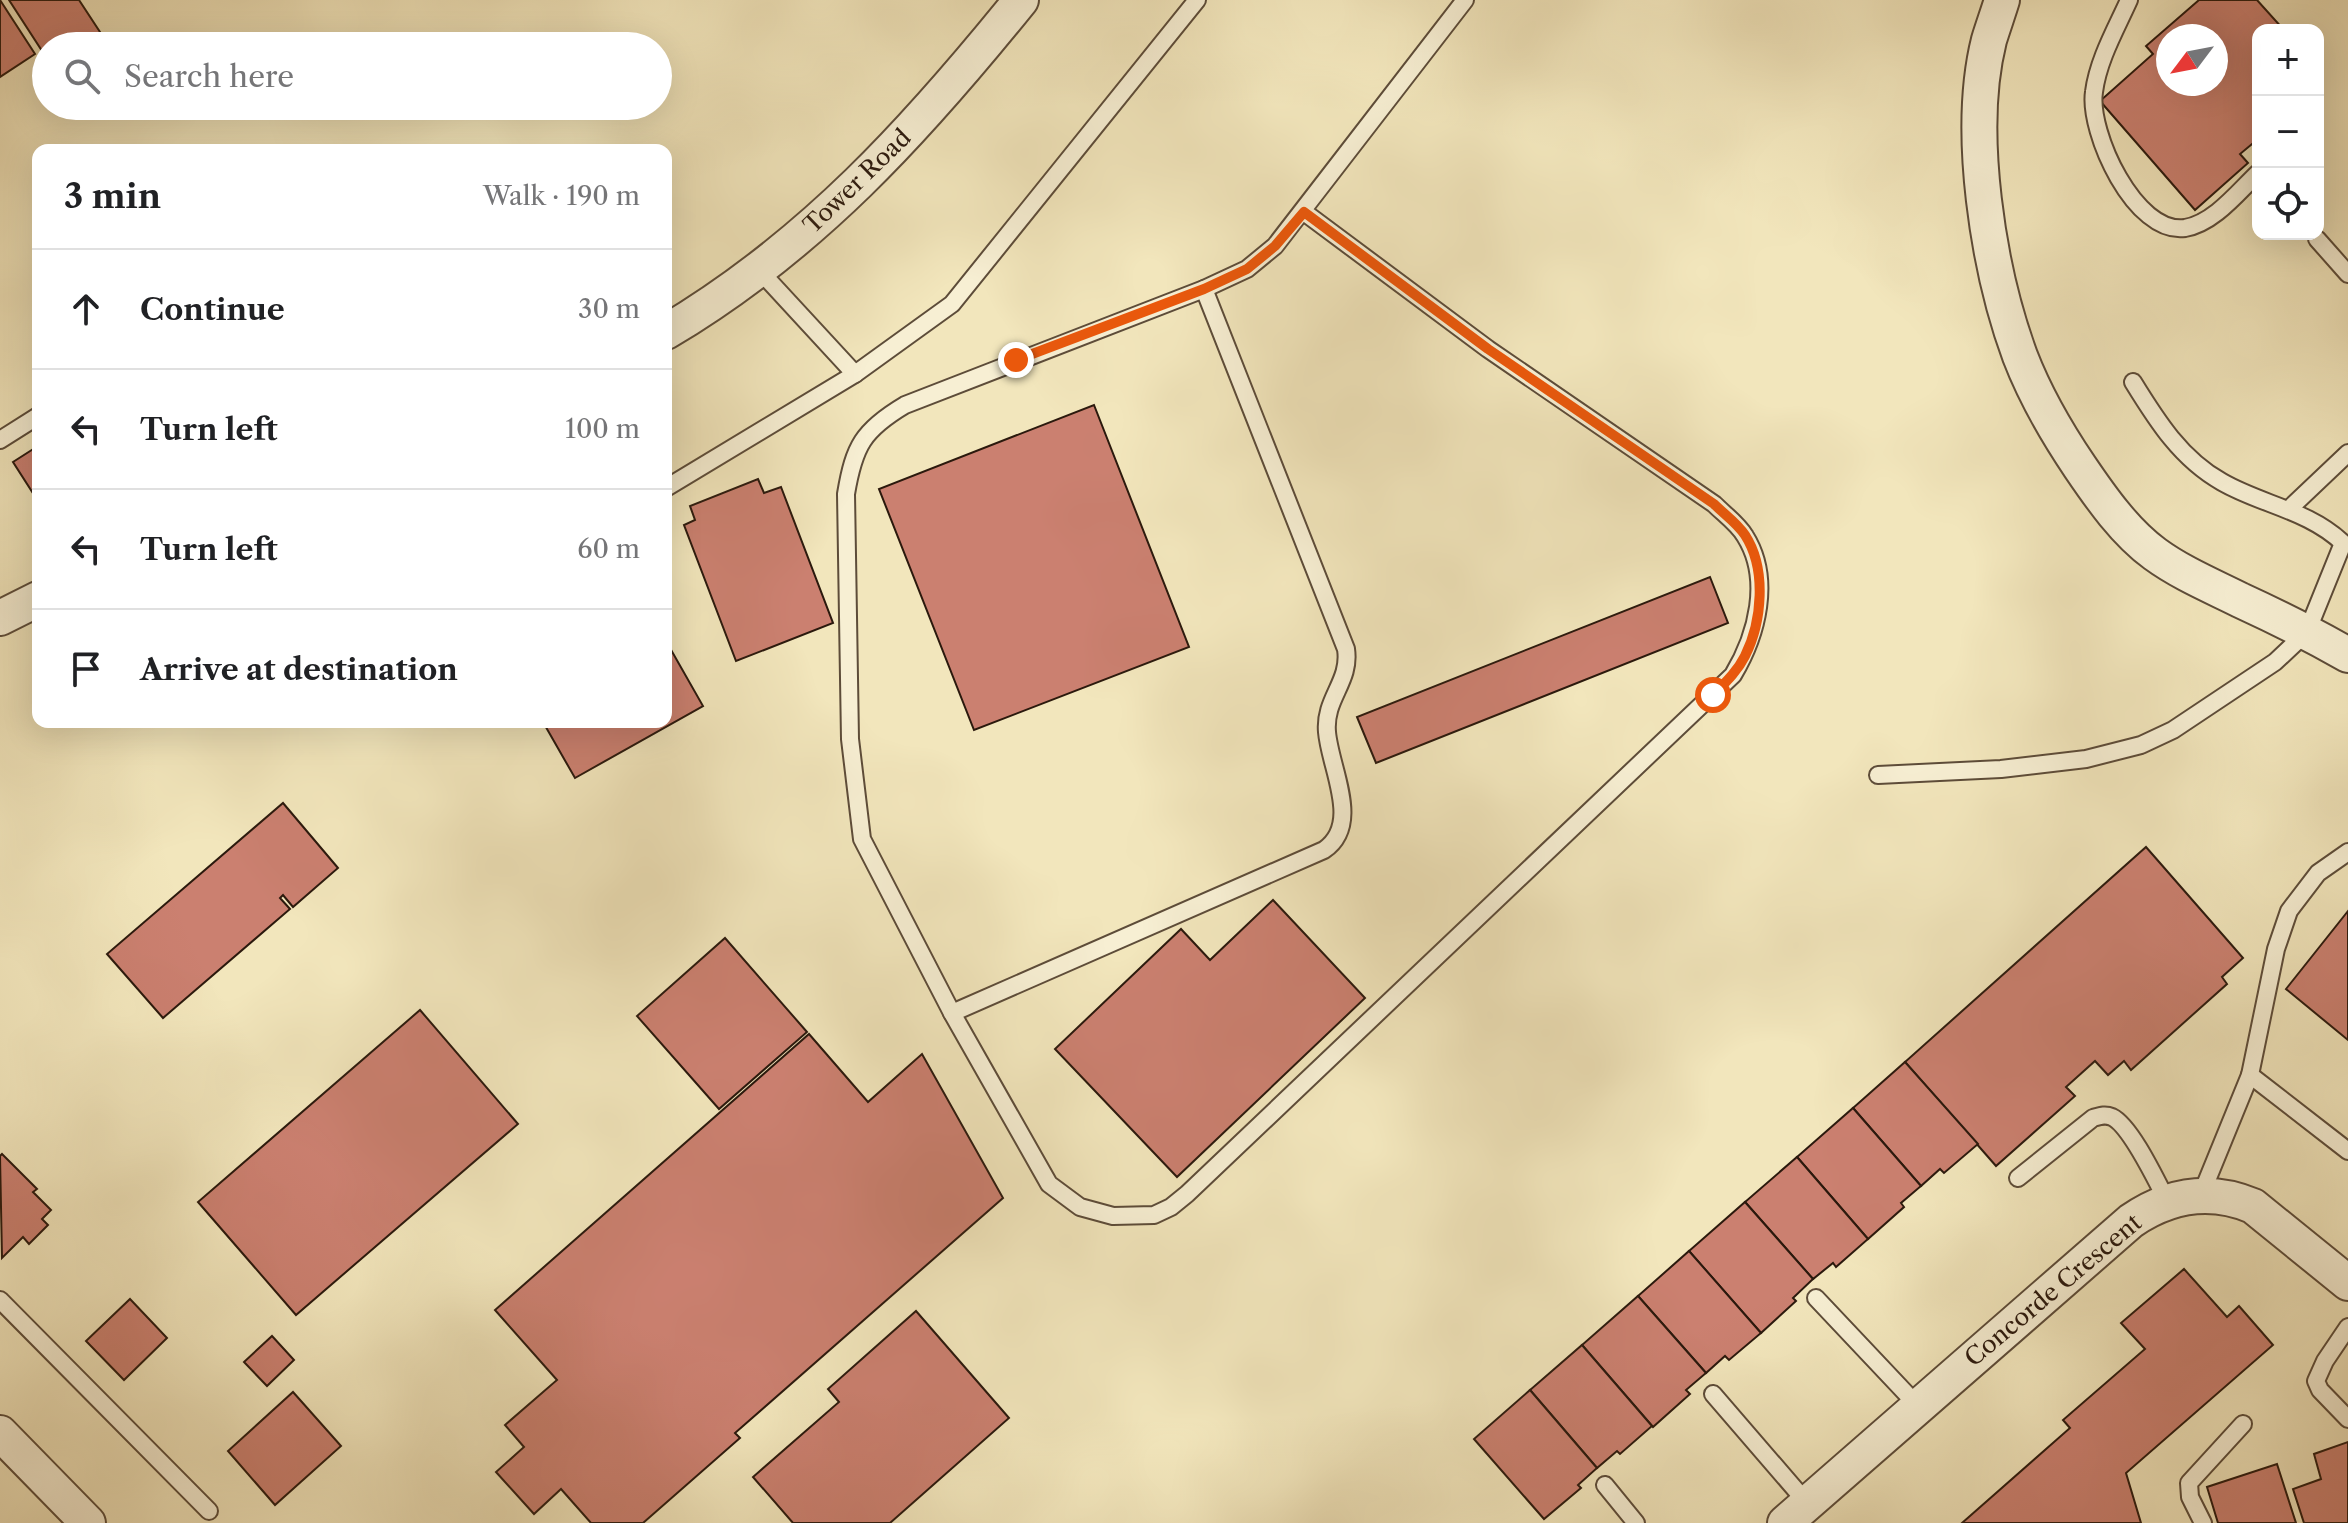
<!DOCTYPE html>
<meta charset="utf-8">
<style>
:root{--surface:#fff;--page:#f2f2f2;--text:#202124;--muted:#757577;--line:#e0e0e0}
body{margin:0;font-family:"Libre Caslon Text",serif;background:var(--page);color:var(--text)}
.controls{position:absolute;right:24px;top:24px;display:grid;overflow:hidden;border-radius:16px;box-shadow:0 8px 32px #0002}
.controls button{width:72px;height:72px;display:grid;place-items:center;padding:0;border:0;border-bottom:2px solid var(--line);background:var(--surface);color:var(--text);font:40px sans-serif}
.compass{position:absolute;left:2156px;top:24px;width:72px;height:72px;border-radius:50%;background:var(--surface);box-shadow:0 8px 32px #0002;rotate:238deg}
.stop{position:absolute;width:24px;height:24px;margin:-18px;border:6px solid #ea580c;border-radius:50%;background:#fff}
.stop.end{background:#ea580c;border-color:#fff;box-shadow:0 2px 8px #0008}
.list{margin:0;padding:0;list-style:none}
h2{display:flex;justify-content:space-between;align-items:center;height:104px;margin:0;padding:0 32px;font-size:34px}
h2 small{font-size:26px;font-weight:400;color:var(--muted)}
.list li{display:grid;grid-template-columns:52px 1fr auto;gap:24px;align-items:center;box-sizing:border-box;height:120px;padding:0 32px;border-top:2px solid var(--line)}
.list b{display:block;font-size:30px;white-space:nowrap}
.list em{font-size:26px;font-style:normal;color:var(--muted)}
.icon{flex:none;width:44px;height:44px;fill:none;stroke:currentColor;stroke-width:2;stroke-linecap:round;stroke-linejoin:round}
.map{position:relative;flex:none;width:2348px;height:1523px;overflow:hidden}
.search{position:absolute;background:var(--surface);box-shadow:0 8px 32px #0002;left:32px;top:32px;width:640px;height:88px;display:flex;align-items:center;gap:20px;box-sizing:border-box;padding:0 28px;border-radius:44px;color:var(--muted);font-size:30px}
.panel{position:absolute;background:var(--surface);box-shadow:0 8px 32px #0002;left:32px;top:144px;width:640px;height:584px;border-radius:16px}
.map>svg:first-child{display:block}
</style>
<div class="map">
<svg width="2348" height="1523" viewBox="0 0 2348 1523">
<rect width="100%" height="100%" fill="#f2e6bc"/>
<filter id="stains"><feTurbulence type="fractalNoise" baseFrequency=".0025" numOctaves="4"/><feColorMatrix values="0 0 0 0 .2 0 0 0 0 .09 0 0 0 0 .02 0 0 0 .5 -.17"/></filter>
<radialGradient id="worn" r=".72"><stop offset=".6" stop-color="#630" stop-opacity="0"/><stop offset="1" stop-color="#630" stop-opacity=".3"/></radialGradient>
<!-- building -->
<g fill="#cb8070" stroke="#2b190d" stroke-width="2" fill-rule="evenodd">
<polygon points="0,0 35,54 0,77"/>
<polygon points="9,0 79,0 100,32 79,46 46,46 46,57"/>
<path d="M 2199,0 L 2257,0 L 2284,30 L 2258,30 L 2258,139 L 2240,154 L 2248,163 L 2195,210 L 2100,101 L 2153,54 L 2146,46 ZM 2168,36 L 2216,36 L 2216,84 L 2168,84 Z"/>
<polygon points="1094,405 1189,647 974,730 879,489"/>
<polygon points="38,446 38,501 13,462"/>
<polygon points="758,479 764,493 781,487 833,623 736,661 684,525 695,520 690,506"/>
<polygon points="1710,577 1728,623 1376,763 1357,717"/>
<polygon points="666,641 703,706 575,778 543,722 666,722"/>
<polygon points="283,803 338,868 293,907 283,895 280,898 290,909 163,1018 107,954"/>
<polygon points="2146,847 2243,958 2222,977 2227,984 2131,1070 2124,1061 2108,1075 2095,1061 2066,1087 2075,1096 1996,1166 1905,1062"/>
<polygon points="1273,900 1365,998 1177,1177 1055,1049 1181,929 1210,960"/>
<polygon points="2348,911 2348,1040 2286,989"/>
<polygon points="725,938 807,1032 719,1109 637,1016"/>
<polygon points="420,1010 518,1124 296,1315 198,1202"/>
<polygon points="809,1034 868,1102 922,1054 1003,1198 735,1433 740,1438 643,1523 591,1523 561,1489 534,1514 496,1472 524,1447 505,1425 557,1380 495,1310"/>
<polygon points="1905,1062 1978,1144 1944,1173 1940,1169 1921,1186 1853,1108"/>
<polygon points="1853,1108 1921,1186 1901,1203 1904,1207 1868,1239 1797,1157"/>
<polygon points="2,1154 37,1189 33,1192 51,1210 42,1219 48,1225 29,1244 23,1237 2,1258 0,1156"/>
<polygon points="1797,1157 1868,1239 1836,1267 1833,1263 1813,1279 1745,1202"/>
<polygon points="1745,1202 1813,1279 1793,1298 1796,1301 1761,1333 1689,1251"/>
<polygon points="1689,1251 1761,1333 1729,1360 1725,1356 1706,1373 1638,1296"/>
<polygon points="2184,1269 2227,1317 2239,1306 2273,1345 2126,1473 2141,1523 1962,1523 2070,1428 2063,1420 2145,1349 2121,1323"/>
<polygon points="1638,1296 1706,1373 1686,1390 1690,1394 1653,1427 1582,1345"/>
<polygon points="130,1299 167,1338 124,1380 86,1341"/>
<polygon points="916,1311 1009,1418 890,1523 793,1523 753,1477 839,1402 828,1389"/>
<polygon points="272,1336 294,1360 267,1386 244,1362"/>
<polygon points="1582,1345 1652,1426 1620,1454 1617,1451 1597,1468 1530,1390"/>
<polygon points="1530,1390 1597,1468 1578,1485 1581,1488 1544,1519 1474,1439"/>
<polygon points="293,1392 341,1446 275,1505 228,1451"/>
<polygon points="2348,1442 2348,1523 2304,1523 2293,1489 2321,1479 2314,1454"/>
<polygon points="2277,1464 2296,1523 2218,1523 2207,1487"/>
</g>
<g fill="none" stroke-linecap="round" stroke-linejoin="round">
<!-- service casing -->
<g stroke="#5d4c39" stroke-width="20">
<g id="service">
<path d="M 2129,0 C 2116,29 2098,60 2094,92 C 2088,132 2135,235 2185,228 C 2214,223 2238,192 2258,173"/>
<path d="M 1304,212 L 1488,349 L 1714,504 C 1724,514 1738,524 1745,536 C 1772,579 1757,635 1733,675 L 1187,1194 L 1171,1207 L 1154,1215 L 1113,1216 L 1080,1207 L 1049,1184 L 952,1013 L 862,839 L 850,739 L 846,494 C 854,446 863,430 905,405 L 1204,289 L 1247,269 L 1275,246 L 1465,0"/>
<polyline points="2317,239 2348,274"/>
<polyline points="759,270 855,374"/>
<polyline points="0,440 38,416"/>
<polyline points="666,488 855,374 952,304 1197,0"/>
<polyline points="2289,509 2348,453"/>
<path d="M 1878,775 L 2001,769 L 2086,759 L 2141,745 L 2173,730 L 2275,662 L 2307,632 L 2343,543 C 2308,510 2262,505 2222,482 C 2181,459 2157,421 2133,382"/>
<path d="M 952,1013 L 1324,850 C 1362,824 1330,769 1327,732 C 1324,698 1351,682 1346,649 L 1204,289"/>
<polyline points="2250,1075 2348,1151"/>
<path d="M 2018,1178 L 2093,1118 C 2100,1116 2105,1114 2112,1117 C 2131,1126 2157,1182 2167,1201"/>
<polyline points="2201,1195 2250,1075 2276,949 2289,911 2318,873 2348,852"/>
<polyline points="1816,1298 1917,1405"/>
<polyline points="0,1300 209,1511"/>
<polyline points="2348,1327 2325,1361 2316,1381 2320,1390 2348,1419"/>
<polyline points="1713,1394 1807,1503"/>
<polyline points="1605,1485 1636,1523"/>
<polyline points="2203,1523 2190,1497 2189,1483 2243,1424"/>
</g>
</g>
<!-- minor casing -->
<g stroke="#5d4c39" stroke-width="38">
<g id="minor">
<path d="M 2002,0 C 1998,13 1993,27 1989,40 C 1966,131 1988,269 2020,356 C 2035,395 2057,433 2080,467 C 2101,498 2125,532 2155,554 C 2181,573 2212,586 2240,600 C 2277,617 2313,635 2348,655"/>
<path d="M 666,332 C 811,246 916,130 1021,0"/>
<polyline points="0,618 38,599"/>
<polyline points="0,1433 88,1523"/>
<path d="M 1785,1523 L 2131,1221 C 2169,1195 2210,1188 2253,1206 L 2348,1283"/>
</g>
</g>
<!-- service -->
<use href="#service" stroke="#f7efd3" stroke-width="16"/>
<!-- minor -->
<use href="#minor" stroke="#f7efd3" stroke-width="34"/>
</g>
<g fill="none" stroke-linecap="round" stroke-linejoin="round">
<!-- route -->
<path stroke="#ea580c" stroke-width="10" d="M 1016,360 L 1204,289 L 1247,269 L 1275,246 L 1304,212 L 1488,349 L 1714,504 C 1724,514 1737,523 1745,535 C 1767,569 1762,622 1745,656 C 1737,672 1725,683 1713,695"/>
</g>
<g text-anchor="middle" dominant-baseline="central" stroke-width="7" stroke-linejoin="round" paint-order="stroke">
<!-- street labels -->
<g font-size="24" fill="#2b190d" stroke="#f7efd3">
<text transform="translate(857 181) rotate(-44)">Tower Road</text>
<text transform="translate(2053 1290) rotate(-40)">Concorde Crescent</text>
</g>
</g>
<rect width="100%" height="100%" filter="url(#stains)"/>
<rect width="100%" height="100%" fill="url(#worn)"/>
</svg>
<div class="controls">
<button>+</button>
<button>−</button>
<button><svg class="icon" aria-label="locate" viewBox="0 0 24 24"><circle cx="12" cy="12" r="6"/><path d="M12 2v4M12 18v4M2 12h4M18 12h4"/></svg></button>
</div>
<svg class="compass" viewBox="-18 -18 36 36"><path d="M0-13l5 13h-10z" fill="#e53935"/><path d="M0 13l5-13h-10z" fill="#757577"/></svg>
<div class="stop" style="left:1713px;top:695px"></div>
<div class="stop end" style="left:1016px;top:360px"></div>
<div class="search"><svg class="icon" aria-label="search" viewBox="0 0 24 24"><circle cx="10" cy="10" r="6"/><path d="M15 15l6 6"/></svg>Search here</div>
<section class="panel">
<h2>3 min<small>Walk · 190 m</small></h2>
<ul class="list">
<li><svg class="icon" aria-label="ahead" viewBox="0 0 24 24"><path d="M12 20V5M6 11l6-6 6 6"/></svg><div><b>Continue</b></div><em>30 m</em></li>
<li><svg class="icon" aria-label="left" viewBox="0 0 24 24"><path d="M17 20v-9H6M10 6l-5 5 5 5"/></svg><div><b>Turn left</b></div><em>100 m</em></li>
<li><svg class="icon" aria-label="left" viewBox="0 0 24 24"><path d="M17 20v-9H6M10 6l-5 5 5 5"/></svg><div><b>Turn left</b></div><em>60 m</em></li>
<li><svg class="icon" aria-label="arrive" viewBox="0 0 24 24"><path d="M6 21V4h12l-3 4 3 4H6"/></svg><div><b>Arrive at destination</b></div></li>
</ul>
</section>
</div>
